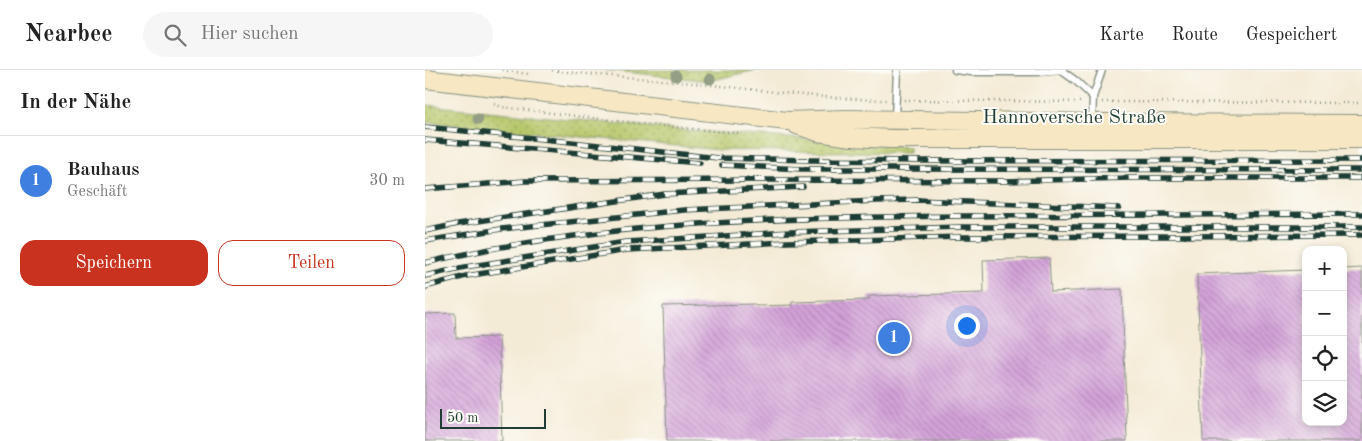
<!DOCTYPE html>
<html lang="de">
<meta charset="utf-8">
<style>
:root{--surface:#fff;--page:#f6f6f6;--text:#222;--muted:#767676;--line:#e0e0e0;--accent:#c8321e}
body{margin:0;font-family:"Old Standard TT",serif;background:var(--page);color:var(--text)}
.controls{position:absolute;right:15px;bottom:15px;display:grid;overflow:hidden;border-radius:10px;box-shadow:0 2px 8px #0003}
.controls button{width:45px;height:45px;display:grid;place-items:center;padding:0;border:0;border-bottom:1px solid var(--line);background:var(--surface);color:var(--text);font:25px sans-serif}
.scale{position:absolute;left:15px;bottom:12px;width:106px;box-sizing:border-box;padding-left:5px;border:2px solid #1f3d34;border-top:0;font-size:14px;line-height:18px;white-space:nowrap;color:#1f3d34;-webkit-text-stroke:4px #fdfcf7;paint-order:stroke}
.you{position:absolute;left:541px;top:255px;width:18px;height:18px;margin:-12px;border:4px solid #fff;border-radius:50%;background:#1a73e8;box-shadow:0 0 0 8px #1a73e833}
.badge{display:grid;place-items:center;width:32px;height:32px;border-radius:50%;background:var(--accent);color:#fff;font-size:16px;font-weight:700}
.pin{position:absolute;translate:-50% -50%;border:2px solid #fff;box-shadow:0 1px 5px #0006}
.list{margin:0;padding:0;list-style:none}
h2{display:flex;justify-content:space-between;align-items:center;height:65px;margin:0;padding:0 20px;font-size:21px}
h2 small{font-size:16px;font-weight:400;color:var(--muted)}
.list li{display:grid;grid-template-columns:32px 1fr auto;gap:15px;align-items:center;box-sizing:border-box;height:90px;padding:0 20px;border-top:1px solid var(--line)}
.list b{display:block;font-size:19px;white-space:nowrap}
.list p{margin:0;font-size:16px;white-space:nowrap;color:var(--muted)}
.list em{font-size:16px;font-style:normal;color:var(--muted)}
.actions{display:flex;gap:10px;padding:15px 20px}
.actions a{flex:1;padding:11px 0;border:1px solid var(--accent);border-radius:15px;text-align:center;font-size:18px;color:var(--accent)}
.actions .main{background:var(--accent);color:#fff}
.icon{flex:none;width:28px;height:28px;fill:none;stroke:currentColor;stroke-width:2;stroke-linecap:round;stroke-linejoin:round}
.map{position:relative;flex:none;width:937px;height:371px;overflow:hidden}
header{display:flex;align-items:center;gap:30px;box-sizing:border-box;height:70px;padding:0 25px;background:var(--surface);border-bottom:1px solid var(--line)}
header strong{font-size:24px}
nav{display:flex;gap:28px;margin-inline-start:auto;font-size:18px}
.search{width:350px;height:45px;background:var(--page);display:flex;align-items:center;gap:12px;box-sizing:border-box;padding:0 18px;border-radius:28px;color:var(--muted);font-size:19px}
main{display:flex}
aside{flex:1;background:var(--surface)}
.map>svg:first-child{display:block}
</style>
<header>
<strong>Nearbee</strong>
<div class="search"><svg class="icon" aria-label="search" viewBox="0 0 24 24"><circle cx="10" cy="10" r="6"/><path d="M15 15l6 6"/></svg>Hier suchen</div>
<nav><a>Karte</a><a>Route</a><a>Gespeichert</a></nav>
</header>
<main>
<aside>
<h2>In der Nähe<small></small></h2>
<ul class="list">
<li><span class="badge" style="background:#3f7fe0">1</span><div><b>Bauhaus</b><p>Geschäft</p></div><em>30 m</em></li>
</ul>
<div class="actions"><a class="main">Speichern</a><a>Teilen</a></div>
</aside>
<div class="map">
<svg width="937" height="371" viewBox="0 0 937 371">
<defs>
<pattern id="grass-dots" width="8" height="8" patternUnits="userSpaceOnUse" patternTransform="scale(1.25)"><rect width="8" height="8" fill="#b7c76a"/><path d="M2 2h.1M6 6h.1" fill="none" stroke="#94a358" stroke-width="1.8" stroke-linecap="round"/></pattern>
<pattern id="building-back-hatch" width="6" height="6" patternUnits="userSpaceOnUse" patternTransform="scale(1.25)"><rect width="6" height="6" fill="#d4a2d9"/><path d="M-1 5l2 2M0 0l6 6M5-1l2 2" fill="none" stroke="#ab85b1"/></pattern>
</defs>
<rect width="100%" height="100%" fill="#fdfcf7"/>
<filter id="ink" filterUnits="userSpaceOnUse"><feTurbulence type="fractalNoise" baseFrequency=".02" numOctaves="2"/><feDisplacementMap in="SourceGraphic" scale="10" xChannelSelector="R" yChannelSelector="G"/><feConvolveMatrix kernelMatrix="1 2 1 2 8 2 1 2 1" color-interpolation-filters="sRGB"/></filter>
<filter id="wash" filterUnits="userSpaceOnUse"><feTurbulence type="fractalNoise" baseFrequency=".0096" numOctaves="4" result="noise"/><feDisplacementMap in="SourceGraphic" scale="20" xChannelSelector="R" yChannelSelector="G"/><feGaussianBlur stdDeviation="1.12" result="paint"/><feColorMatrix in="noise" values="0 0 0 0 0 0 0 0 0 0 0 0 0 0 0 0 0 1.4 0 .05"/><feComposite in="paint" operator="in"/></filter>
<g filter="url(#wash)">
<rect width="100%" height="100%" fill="#f4ebd6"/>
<!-- grass -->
<g fill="url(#grass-dots)" stroke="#6b824f">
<polygon points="181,0 331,0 284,11"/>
<polygon points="0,35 257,60 484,77 484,83 294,80 0,52"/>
</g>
<g id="blocks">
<!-- building -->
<g fill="url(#building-back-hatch)">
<polygon points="624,188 626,222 697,219 702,371 242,371 238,236 330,234 331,236 367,235 367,232 444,230 444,226 559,223 558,190"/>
<polygon points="937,198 937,371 778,371 772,204 881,200 881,352 918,352 918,199"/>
<polygon points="30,243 31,268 74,267 77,371 0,371 0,244"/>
</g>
</g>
</g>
<g filter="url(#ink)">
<use href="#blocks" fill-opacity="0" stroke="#8a9485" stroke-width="1"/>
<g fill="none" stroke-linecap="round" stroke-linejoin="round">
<!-- lane casing -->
<g stroke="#8a9485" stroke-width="9">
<g id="lane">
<polyline points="530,0 546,2 613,2 638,0"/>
<polyline points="637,1 651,11 668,27"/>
<polyline points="470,49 472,0"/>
<polyline points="667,52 668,27 677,0"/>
</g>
</g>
<!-- secondary casing -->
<g stroke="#8a9485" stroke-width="20">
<g id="secondary">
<polyline points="0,9 362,51 421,49 683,53 937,54"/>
<polyline points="372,55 393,62 427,67 467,69 937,69"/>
</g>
</g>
<!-- path -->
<g stroke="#8a9485" stroke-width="2.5" stroke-dasharray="1 4" stroke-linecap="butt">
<polyline points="77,0 103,4"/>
<path d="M 127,0 C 170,6 213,7 256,12 C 324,18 392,29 461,30"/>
<polyline points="479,30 659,32"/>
<polyline points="677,32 937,33"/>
<polyline points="69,34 77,37 226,55 314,63"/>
</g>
<!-- lane -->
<use href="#lane" stroke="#fff" stroke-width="6"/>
<!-- secondary -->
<use href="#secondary" stroke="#f7e8c3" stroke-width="18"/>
<!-- rail casing -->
<g stroke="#1f3d34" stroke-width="5.5">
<g id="rail">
<polyline points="0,57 137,71 293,88 385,90 497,91 937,90"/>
<polyline points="0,70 275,93"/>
<polyline points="297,95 377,99 463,99 937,100"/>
<polyline points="0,119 100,111 343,110 579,111 708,108 937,108"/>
<polyline points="0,161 33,154 240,124 378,117"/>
<polyline points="0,171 76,159 259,140 451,131 492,130 694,138"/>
<path d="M 0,193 C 174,151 357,148 535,146 C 669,145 803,144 937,144"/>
<polyline points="0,206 40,197 201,172 365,162 535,157 937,157"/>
<polyline points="0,217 41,206 202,180 363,172 536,167 937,165"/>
</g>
</g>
<!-- rail -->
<use href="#rail" stroke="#fdfcf7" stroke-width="4" stroke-dasharray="11" stroke-linecap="butt"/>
</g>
<!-- trees -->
<g fill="#949f85">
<circle cx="251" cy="6" r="5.5"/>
<circle cx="285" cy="9" r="5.5"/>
<circle cx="53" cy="49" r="5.5"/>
</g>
</g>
<g text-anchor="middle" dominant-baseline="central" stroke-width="4" stroke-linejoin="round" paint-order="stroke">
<!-- street labels -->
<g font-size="20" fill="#1f3d34" stroke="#fdfcf7">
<text x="649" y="48">Hannoversche Straße</text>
</g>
</g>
</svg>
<div class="controls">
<button>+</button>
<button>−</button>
<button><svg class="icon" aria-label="locate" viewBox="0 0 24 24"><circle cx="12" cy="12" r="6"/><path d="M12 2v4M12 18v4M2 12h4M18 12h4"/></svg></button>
<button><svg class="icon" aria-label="layers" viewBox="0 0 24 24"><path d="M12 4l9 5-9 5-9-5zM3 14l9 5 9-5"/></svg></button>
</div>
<div class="scale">50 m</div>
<div class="you"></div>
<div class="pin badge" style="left:469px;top:268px;background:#3f7fe0">1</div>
</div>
</main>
